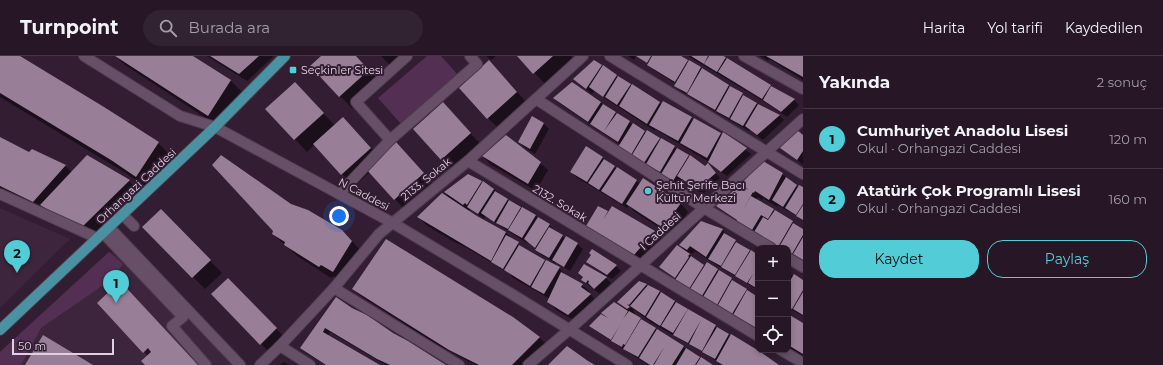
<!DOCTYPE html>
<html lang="tr">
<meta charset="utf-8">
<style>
:root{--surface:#261626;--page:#322332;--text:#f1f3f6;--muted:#a49fa7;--line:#423543;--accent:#52ccd6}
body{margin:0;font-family:Montserrat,sans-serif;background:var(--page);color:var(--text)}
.controls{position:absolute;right:12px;bottom:12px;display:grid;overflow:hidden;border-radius:8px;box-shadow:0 2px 6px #0003}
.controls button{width:36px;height:36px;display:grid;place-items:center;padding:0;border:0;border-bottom:1px solid var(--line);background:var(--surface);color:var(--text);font:20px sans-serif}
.scale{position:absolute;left:12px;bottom:10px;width:102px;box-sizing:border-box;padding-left:4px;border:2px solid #dfd1df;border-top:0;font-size:11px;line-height:14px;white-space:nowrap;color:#dfd1df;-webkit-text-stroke:3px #321d32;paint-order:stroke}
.you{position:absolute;left:339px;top:160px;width:14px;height:14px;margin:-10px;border:3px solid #fff;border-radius:50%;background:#1a73e8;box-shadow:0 0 0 6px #1a73e833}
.badge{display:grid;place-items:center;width:26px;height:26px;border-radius:50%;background:var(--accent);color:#111;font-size:13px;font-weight:700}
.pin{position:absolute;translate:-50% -33px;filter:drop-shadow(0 1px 2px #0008)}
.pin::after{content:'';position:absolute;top:21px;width:14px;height:12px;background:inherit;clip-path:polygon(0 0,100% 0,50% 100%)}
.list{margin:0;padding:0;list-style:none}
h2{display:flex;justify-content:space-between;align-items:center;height:52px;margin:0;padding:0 16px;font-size:17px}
h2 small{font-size:13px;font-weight:400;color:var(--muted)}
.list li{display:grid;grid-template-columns:26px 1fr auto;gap:12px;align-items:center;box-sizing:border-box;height:60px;padding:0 16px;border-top:1px solid var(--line)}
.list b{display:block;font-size:15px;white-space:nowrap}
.list p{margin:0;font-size:13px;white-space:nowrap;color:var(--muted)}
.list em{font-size:13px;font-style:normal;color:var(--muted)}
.actions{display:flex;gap:8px;padding:12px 16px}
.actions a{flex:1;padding:9px 0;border:1px solid var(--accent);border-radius:16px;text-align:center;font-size:14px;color:var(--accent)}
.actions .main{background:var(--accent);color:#111}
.icon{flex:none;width:22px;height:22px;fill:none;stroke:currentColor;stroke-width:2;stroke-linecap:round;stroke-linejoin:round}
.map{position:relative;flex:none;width:803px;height:309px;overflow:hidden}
header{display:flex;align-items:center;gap:24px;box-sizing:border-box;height:56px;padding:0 20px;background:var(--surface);border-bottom:1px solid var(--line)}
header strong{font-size:19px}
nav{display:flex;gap:22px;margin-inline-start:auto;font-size:14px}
.search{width:280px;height:36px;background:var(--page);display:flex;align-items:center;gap:10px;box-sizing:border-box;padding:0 14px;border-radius:22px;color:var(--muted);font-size:15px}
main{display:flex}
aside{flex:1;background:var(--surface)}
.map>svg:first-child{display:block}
</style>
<header>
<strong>Turnpoint</strong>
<div class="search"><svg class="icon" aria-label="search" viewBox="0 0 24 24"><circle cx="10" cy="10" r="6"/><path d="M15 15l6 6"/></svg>Burada ara</div>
<nav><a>Harita</a><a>Yol tarifi</a><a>Kaydedilen</a></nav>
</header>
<main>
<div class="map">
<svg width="803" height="309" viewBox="0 0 803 309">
<rect width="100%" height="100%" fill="#321d32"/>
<!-- built -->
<g fill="#3e253e">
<polygon points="0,152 70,183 0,252"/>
<polygon points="123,189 236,309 0,309 0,296 109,196 116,197"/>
</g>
<!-- green -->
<g fill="#532f53">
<polygon points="427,0 441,0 458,19 401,68 378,42"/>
<polygon points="109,196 123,208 112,223 41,272 21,309 0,309 0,296"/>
</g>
<!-- shadow -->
<g fill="#0007">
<polygon points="0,0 18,0 158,87 170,99 148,133 124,116 0,41"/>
<polygon points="115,0 192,0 231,25 243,37 221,72 125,9"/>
<polygon points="207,0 274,0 247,25"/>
<polygon points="323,0 356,0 380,26 352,52 340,40"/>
<polygon points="381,0 409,0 394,13"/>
<polygon points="486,0 496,0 491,4"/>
<polygon points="518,0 571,0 575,4 546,29"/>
<polygon points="628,0 636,0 634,4"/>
<polygon points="637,0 679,0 689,7 689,5 701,12 758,49 779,59 784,64 763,84 750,74 749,75 723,60 681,35 676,29 676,28 654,14 648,8"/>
<polygon points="688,0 721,0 794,44 799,49 787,61 768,48"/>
<polygon points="760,0 803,0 803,24 769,3 768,5"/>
<polygon points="601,9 618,22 662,49 691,62 694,65 695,63 722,79 723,77 751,98 727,120 714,111 709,106 655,73 655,75 594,35 592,38 580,28"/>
<polygon points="501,18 528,48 500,74 488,62"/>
<polygon points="572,27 633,69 661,85 662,83 705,111 713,114 720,122 703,138 682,124 679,130 650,111 650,112 625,96 621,89 597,73 559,47 554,42"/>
<polygon points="307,39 335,70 355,74 380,102 407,99 435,130 407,156 370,116 354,131 315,88 307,96 267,53"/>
<polygon points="443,47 482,90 454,115 414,73"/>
<polygon points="533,62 544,68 549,73 535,98 524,91 519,86"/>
<polygon points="803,80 803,109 782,92"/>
<polygon points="0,82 30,97 65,110 72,116 87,101 129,125 141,137 93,184 0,136"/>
<polygon points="483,100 540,107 548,114 536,135 490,108"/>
<polygon points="602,101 617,113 636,125 640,128 643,124 681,148 688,156 671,179 635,156 629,150 627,152 576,121 571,116"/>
<polygon points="782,118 790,125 798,131 803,133 803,165 789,155 789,156 778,149 777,151 763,142 762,144 758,141 756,144 792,166 803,174 803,207 798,202 788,197 788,192 778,192 743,170 717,150 747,133 742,128"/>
<polygon points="481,126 494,133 510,146 522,153 523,152 549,168 554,175 566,183 566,181 577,188 583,193 570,215 556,206 555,207 542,199 528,186 527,187 485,160 484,163 470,152 468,155 506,177 523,193 546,206 559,212 564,217 564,219 582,229 590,236 589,237 598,246 577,266 556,254 549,246 550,243 513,222 509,217 467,192 454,186 426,169 419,161 452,145 445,137"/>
<polygon points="291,149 342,174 363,197 345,228 334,220 331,222 297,200 273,178"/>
<polygon points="161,154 222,217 205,233 144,171"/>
<polygon points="608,157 654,176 662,183 642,206 596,177"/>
<polygon points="702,166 723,174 727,180 751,196 758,200 758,234 715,208 695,195 693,198 686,195 680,189"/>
<polygon points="593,195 616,210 621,215 612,223 593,211 588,206 592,199"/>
<polygon points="687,196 694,203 705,210 707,208 758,242 758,274 694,237 660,211"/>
<polygon points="585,209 606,222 611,227 600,238 582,224 584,222"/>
<polygon points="788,217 803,225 803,232 790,253 788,252"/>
<polygon points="228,223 288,285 273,300 212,238"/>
<polygon points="640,226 659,236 777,309 721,309 708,299 652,267 635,254 633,255 635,257 633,258 711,309 648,309 596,275 591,270 614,247 625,253 618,246"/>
<polygon points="353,233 512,261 540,282 547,289 527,309 475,309 436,288 361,240"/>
<polygon points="803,236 803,260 792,254"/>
<polygon points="98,247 197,309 146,309 148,300"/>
<polygon points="788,259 803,268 803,300 788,291"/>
<polygon points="317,269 392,278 443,309 386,309 330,276 328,280 379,309 325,309 307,297 301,292"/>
<polygon points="284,306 289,309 280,309"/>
</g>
<!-- building -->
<g fill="#987f97">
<polygon points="0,0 20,0 104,51 159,86 136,121 111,104 0,37"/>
<polygon points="115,0 193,0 231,24 208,60"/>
<polygon points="210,0 259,0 239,18"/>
<polygon points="321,0 356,0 369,14 339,41 310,10"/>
<polygon points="517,0 553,0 533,18"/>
<polygon points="636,0 651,0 647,7"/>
<polygon points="652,0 681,0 688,4 675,26 647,9"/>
<polygon points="691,0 708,0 704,8"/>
<polygon points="709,0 723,0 726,1 717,16 704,8"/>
<polygon points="766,0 803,0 803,21"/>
<polygon points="727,2 771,29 762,43 718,16"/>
<polygon points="489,4 517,36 487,63 459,32"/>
<polygon points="594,4 602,9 586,33 573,23"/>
<polygon points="689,4 701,11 687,37 674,30"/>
<polygon points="603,9 617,19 603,41 589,31"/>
<polygon points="702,12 729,29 715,54 687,38"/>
<polygon points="618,20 631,28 617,49 605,41"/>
<polygon points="295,26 324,57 294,84 265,53"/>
<polygon points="572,26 601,46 588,66 553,42"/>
<polygon points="632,28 660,46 647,68 619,50"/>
<polygon points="730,30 743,37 729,62 716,55"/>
<polygon points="771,30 795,43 781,56 763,44"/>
<polygon points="743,39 757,47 743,70 730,63"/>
<polygon points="663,45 692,61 678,85 649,69"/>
<polygon points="443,46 471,77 441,104 413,73"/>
<polygon points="603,48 616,56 604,75 617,57 630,65 618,86 590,68"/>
<polygon points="758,48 780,59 757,79 745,70"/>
<polygon points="532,60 544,67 530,93 518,86"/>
<polygon points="343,61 371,92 341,119 313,88"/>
<polygon points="694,62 721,77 707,102 680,87"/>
<polygon points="633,67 645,75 631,99 618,91"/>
<polygon points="796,73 803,79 803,95 797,104 780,92"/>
<polygon points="647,74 660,82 644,107 632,99"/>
<polygon points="723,76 747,92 721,116 708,106"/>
<polygon points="506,79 541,106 528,128 482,100"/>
<polygon points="0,81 29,96 32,93 66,109 33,146 0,130"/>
<polygon points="661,82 675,90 660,116 646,108"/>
<polygon points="396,86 424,117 394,144 366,113"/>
<polygon points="586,90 603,101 587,126 570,116"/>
<polygon points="677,92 689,99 673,125 661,118"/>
<polygon points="87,99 130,124 80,173 40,149"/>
<polygon points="221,99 291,148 308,154 342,174 352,185 333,216 321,209 319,211 284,189 285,186 272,178 273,175 212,109"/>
<polygon points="690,99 705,110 708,107 716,117 697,133 677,120"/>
<polygon points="604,103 615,110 599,134 588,127"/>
<polygon points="763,105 783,117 769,144 755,135 754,137 753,136 742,156 751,140 774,153 768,163 761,159 752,174 737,165 737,164 716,150 740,129 749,134 741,128"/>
<polygon points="617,111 637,124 622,148 601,135"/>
<polygon points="468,118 482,125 467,149 465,147 463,149 444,136"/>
<polygon points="786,121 797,129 783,151 772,144"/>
<polygon points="643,122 681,147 663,172 626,148"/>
<polygon points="483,125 494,133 478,158 467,151"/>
<polygon points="799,129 803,131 803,148 796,159 785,152"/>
<polygon points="495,135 508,143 494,166 481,157"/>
<polygon points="442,137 477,160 506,176 491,205 476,196 417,161"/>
<polygon points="509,144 521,151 508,173 496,167"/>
<polygon points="803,149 803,164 796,160"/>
<polygon points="598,150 608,155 603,164 612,150 655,175 634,199 586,170"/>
<polygon points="522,151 536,159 522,182 508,174"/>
<polygon points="161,153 211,204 192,222 142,171"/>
<polygon points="775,154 793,165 778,191 754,176 763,161 768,164"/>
<polygon points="538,161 550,168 535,192 524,183"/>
<polygon points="701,165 723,173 706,201 690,190 687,194 679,189"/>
<polygon points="793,167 803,173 803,179 792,198 788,196 788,192 779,191"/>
<polygon points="549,171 563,179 549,202 535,194"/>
<polygon points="724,177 736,184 721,210 708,203"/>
<polygon points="506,179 519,186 503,213 491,206"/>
<polygon points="566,180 578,187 564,211 552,204"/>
<polygon points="803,181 803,204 793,198"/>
<polygon points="386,183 513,261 540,281 512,309 479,309 449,294 390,257 352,233"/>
<polygon points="736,186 750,194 735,219 721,211"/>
<polygon points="519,189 545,204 530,230 504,214"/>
<polygon points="677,189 690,198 688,200 689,201 675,222 659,211"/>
<polygon points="592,193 617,209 607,219 586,206 591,199 589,197"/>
<polygon points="751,194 758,199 758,233 748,227 753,218 747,227 735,220"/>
<polygon points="691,200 704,209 689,233 675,224"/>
<polygon points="546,204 560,211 544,238 531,231"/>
<polygon points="707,206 718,213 702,240 690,233"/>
<polygon points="584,208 607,221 594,233 588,227 589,226 588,224 586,227 581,224 583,221 578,217"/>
<polygon points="719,214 732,222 717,249 703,241"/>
<polygon points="561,216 583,228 581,231 591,238 568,259 547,246"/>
<polygon points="794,218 803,224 803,234 792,253 788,251 788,228"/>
<polygon points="228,222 277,272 260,289 211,238"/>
<polygon points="732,224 747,233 732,258 718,249"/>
<polygon points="120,225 198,309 145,309 141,305 151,296 148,292 143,297 97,247"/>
<polygon points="639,225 647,228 629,249 627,248 630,251 627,253 617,246"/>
<polygon points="648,229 660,235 645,260 630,250"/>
<polygon points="747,234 758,241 758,273 733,259"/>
<polygon points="661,236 675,245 660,270 646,261"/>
<polygon points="803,236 803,259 793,253"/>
<polygon points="336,241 352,252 367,259 393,277 408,285 446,309 390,309 377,303 325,272 323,276 380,309 326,309 300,292"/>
<polygon points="614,246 628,255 623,263 629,255 641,262 625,289 623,288 622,291 611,285 620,269 611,284 589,270 601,258 608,262 601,257"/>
<polygon points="676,246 688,253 673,277 661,270"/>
<polygon points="688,253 716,269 702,295 689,288 701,264 688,287 673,279"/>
<polygon points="788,258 803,267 803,298 788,289"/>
<polygon points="641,263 656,272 638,301 623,293"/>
<polygon points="717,271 729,278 715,303 702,296"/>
<polygon points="657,273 684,290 672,309 654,309 665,290 653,309 650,309 639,302"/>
<polygon points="731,278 759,295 779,309 723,309 716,305"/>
<polygon points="43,279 93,309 25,309"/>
<polygon points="567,290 588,305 595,309 548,309"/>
<polygon points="686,292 700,301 695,309 676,309"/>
<polygon points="701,301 713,309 696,309"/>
</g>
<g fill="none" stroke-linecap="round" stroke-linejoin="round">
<!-- minor casing -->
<g stroke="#4c3b4c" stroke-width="12">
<g id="minor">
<polyline points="84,0 180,60 215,71 391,166 515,240 627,309"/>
<polyline points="610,0 803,118"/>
<polyline points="744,0 803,33"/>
<polyline points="536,43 704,152 771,192"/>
<polyline points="390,84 356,46 407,0"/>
<polyline points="468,105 758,280"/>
<polyline points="0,138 97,182"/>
<polyline points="339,138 390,84 477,8 470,0"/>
<polyline points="123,159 134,170"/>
<polyline points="109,171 240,309"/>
<polyline points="103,177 183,261 172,270 206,309"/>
<polyline points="788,202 803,211"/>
<polyline points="334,232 459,309"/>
<polyline points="280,290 310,309"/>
<polyline points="781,294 803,307"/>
<polyline points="260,309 280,290 334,232 379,178 468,105 583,0"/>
<polyline points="528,309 570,273 803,63"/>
</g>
</g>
<!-- major casing -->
<g stroke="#4c3b4c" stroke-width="12">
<polyline id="major" points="0,274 215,71 285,0"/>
</g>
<!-- minor -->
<use href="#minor" stroke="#675067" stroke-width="10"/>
<!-- major -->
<use href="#major" stroke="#4a91a1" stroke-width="10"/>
</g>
<!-- markers -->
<g fill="#52ccd6" stroke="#321d32" stroke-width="1.5">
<rect x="289" y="10" width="8" height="8" rx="2"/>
<circle cx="648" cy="135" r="4"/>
</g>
<g text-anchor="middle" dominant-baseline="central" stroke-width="4" stroke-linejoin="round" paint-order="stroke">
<!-- poi labels -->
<g font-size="11" fill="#dfd1df" stroke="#321d32" text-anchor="start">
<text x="301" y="14">Seçkinler Sitesi</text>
<text x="656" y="129">Şehit Şerife Bacı<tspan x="656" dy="13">Kültür Merkezi</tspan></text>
</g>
<!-- street labels -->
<g font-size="11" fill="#dfd1df" stroke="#321d32">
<text transform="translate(426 123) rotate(-39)">2133. Sokak</text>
<text transform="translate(136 130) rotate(-43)">Orhangazi Caddesi</text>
<text transform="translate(364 138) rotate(28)">N Caddesi</text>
<text transform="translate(560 147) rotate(31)">2132. Sokak</text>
<text transform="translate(660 175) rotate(-42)">I Caddesi</text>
</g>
</g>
</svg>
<div class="controls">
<button>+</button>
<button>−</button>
<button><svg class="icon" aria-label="locate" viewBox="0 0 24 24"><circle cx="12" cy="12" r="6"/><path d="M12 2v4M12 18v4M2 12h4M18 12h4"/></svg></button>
</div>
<div class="scale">50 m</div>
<div class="you"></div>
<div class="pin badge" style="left:116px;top:247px">1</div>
<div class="pin badge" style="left:17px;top:217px">2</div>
</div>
<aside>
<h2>Yakında<small>2 sonuç</small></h2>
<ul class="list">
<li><span class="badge">1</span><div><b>Cumhuriyet Anadolu Lisesi</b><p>Okul · Orhangazi Caddesi</p></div><em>120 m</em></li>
<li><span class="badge">2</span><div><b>Atatürk Çok Programlı Lisesi</b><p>Okul · Orhangazi Caddesi</p></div><em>160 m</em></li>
</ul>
<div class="actions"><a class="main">Kaydet</a><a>Paylaş</a></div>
</aside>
</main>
